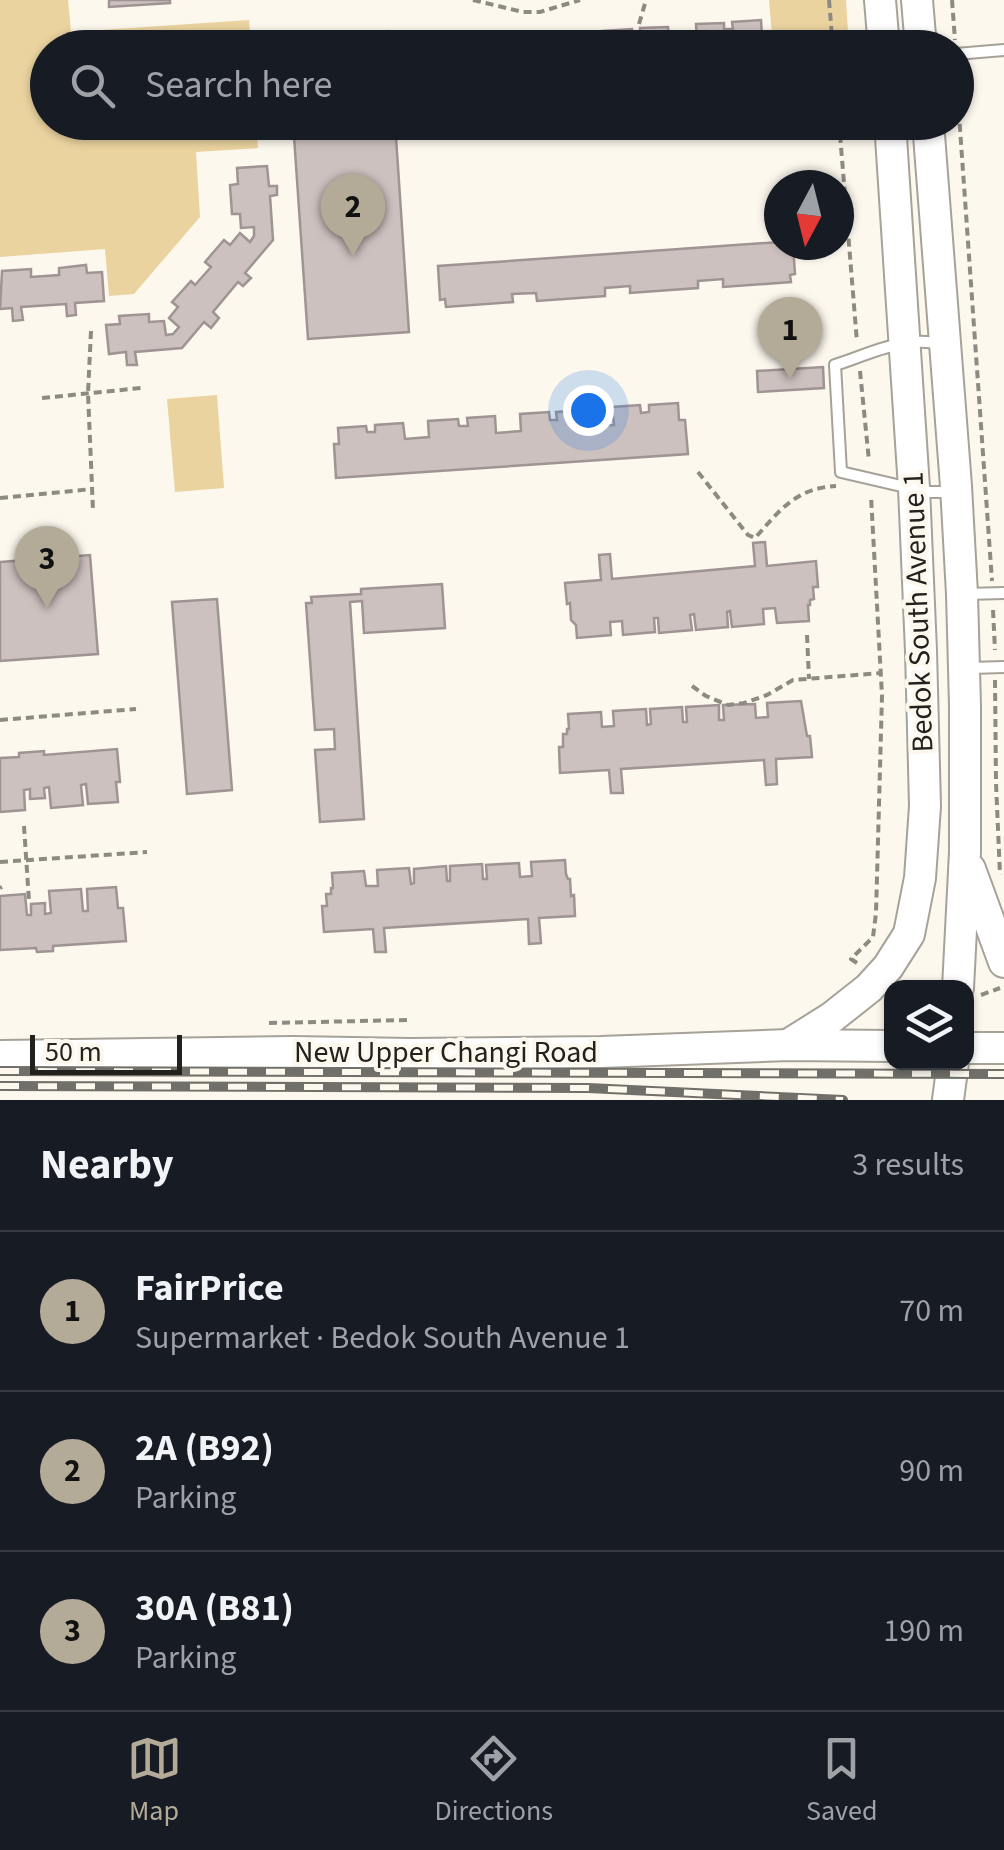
<!DOCTYPE html>
<meta charset="utf-8">
<style>
:root{--surface:#171b24;--page:#242831;--text:#f1f3f6;--muted:#9ea1a6;--line:#363941;--accent:#b3ab97}
body{margin:0;font-family:"Source Sans 3",sans-serif;background:var(--page);color:var(--text)}
.controls{position:absolute;right:30px;bottom:30px;display:grid;overflow:hidden;border-radius:20px;box-shadow:0 2px 8px #0004}
.controls button{width:90px;height:90px;display:grid;place-items:center;padding:0;border:0;border-bottom:2px solid var(--line);background:var(--surface);color:var(--text);font:50px sans-serif}
.compass{position:absolute;left:764px;top:170px;width:90px;height:90px;border-radius:50%;background:var(--surface);box-shadow:0 2px 8px #0004;rotate:187deg}
.scale{position:absolute;left:30px;bottom:25px;width:152px;box-sizing:border-box;padding-left:10px;border:5px solid #23211e;border-top:0;font-size:28px;line-height:35px;white-space:nowrap;color:#23211e;-webkit-text-stroke:8px #fcf8ee;paint-order:stroke}
.you{position:absolute;left:588px;top:410px;width:35px;height:35px;margin:-25px;border:8px solid #fff;border-radius:50%;background:#1a73e8;box-shadow:0 0 0 15px #1a73e833}
.badge{display:grid;place-items:center;width:65px;height:65px;border-radius:50%;background:var(--accent);color:#111;font-size:32px;font-weight:700}
.pin{position:absolute;translate:-50% -82px;filter:drop-shadow(0 2px 5px #0008)}
.pin::after{content:'';position:absolute;top:52px;width:35px;height:30px;background:inherit;clip-path:polygon(0 0,100% 0,50% 100%)}
.list{margin:0;padding:0;list-style:none}
h2{display:flex;justify-content:space-between;align-items:center;height:130px;margin:0;padding:0 40px;font-size:42px}
h2 small{font-size:32px;font-weight:400;color:var(--muted)}
.list li{display:grid;grid-template-columns:65px 1fr auto;gap:30px;align-items:center;box-sizing:border-box;height:160px;padding:0 40px;border-top:2px solid var(--line)}
.list b{display:block;font-size:38px;white-space:nowrap}
.list p{margin:0;font-size:32px;white-space:nowrap;color:var(--muted)}
.list em{font-size:32px;font-style:normal;color:var(--muted)}
.icon{flex:none;width:55px;height:55px;fill:none;stroke:currentColor;stroke-width:2;stroke-linecap:round;stroke-linejoin:round}
.map{position:relative;flex:none;width:1004px;height:1100px;overflow:hidden}
.search{position:absolute;background:var(--surface);box-shadow:0 2px 8px #0004;left:30px;right:30px;top:30px;height:110px;display:flex;align-items:center;gap:25px;box-sizing:border-box;padding:0 35px;border-radius:55px;color:var(--muted);font-size:38px}
.sheet{height:610px;background:var(--surface)}
nav{display:flex;justify-content:space-around;align-items:center;box-sizing:border-box;height:140px;border-top:2px solid var(--line);background:var(--surface);font-size:28px;color:var(--muted)}
nav a{display:grid;justify-items:center;gap:5px}
nav .on{color:var(--accent)}
.map>svg:first-child{display:block}
</style>
<div class="map">
<svg width="1004" height="1100" viewBox="0 0 1004 1100">
<rect width="100%" height="100%" fill="#fcf8ee"/>
<!-- green -->
<g fill="#ead39f">
<polygon points="0,0 68,0 71,32 249,20 251,47 48,48 48,122 256,123 258,148 196,152 200,217 134,294 109,296 105,249 0,257"/>
<polygon points="769,0 846,0 849,47 773,47"/>
<polygon points="779,123 855,123 855,131 780,137"/>
<polygon points="217,395 224,488 175,492 167,399"/>
</g>
<!-- building -->
<g fill="#cdc1bf" stroke="#9f9493" stroke-width="2.5">
<polygon points="109,0 170,0 170,3 109,7"/>
<polygon points="761,20 762,37 769,37 770,48 605,48 603,31 632,29 633,37 640,37 640,28 668,27 670,44 697,42 696,24 724,23 724,29 733,29 732,22"/>
<polygon points="389,31 390,48 288,48 287,38"/>
<polygon points="578,33 579,48 512,48 511,37 542,35 542,43 551,42 550,34"/>
<polygon points="487,40 487,48 459,48 458,42"/>
<polygon points="450,42 450,48 422,48 422,44"/>
<polygon points="293,122 395,122 409,332 308,339"/>
<polygon points="267,166 269,186 277,186 277,195 270,196 273,240 245,273 251,278 243,286 238,282 213,312 219,318 211,328 204,322 182,348 135,352 137,365 127,365 126,352 109,354 106,325 120,324 119,316 149,314 149,322 164,321 166,335 173,334 179,327 169,318 178,307 172,302 191,281 195,285 211,267 205,262 224,240 230,245 240,233 250,242 254,236 254,227 241,228 240,214 232,214 230,185 238,184 237,168"/>
<polygon points="779,242 779,245 793,245 795,274 790,275 791,282 723,287 723,279 698,281 698,288 630,293 630,286 605,288 605,296 537,301 536,293 512,294 513,302 446,307 445,299 440,300 438,266"/>
<polygon points="86,265 87,273 102,272 104,301 75,303 76,315 67,316 66,304 21,307 23,320 13,321 12,308 0,309 2,271 31,269 31,277 59,275 59,268"/>
<polygon points="823,367 824,388 758,392 757,371"/>
<polygon points="678,403 679,420 685,420 688,454 336,478 334,444 339,444 338,428 366,426 367,432 375,432 375,425 403,423 405,439 429,437 428,421 458,419 459,426 468,426 467,418 495,416 496,433 521,431 520,414 549,412 550,420 557,420 556,412 585,410 586,427 614,425 612,407 640,405 641,413 649,412 649,405"/>
<polygon points="765,542 767,566 816,561 818,587 813,587 814,599 810,600 810,605 808,605 809,621 777,623 775,608 763,609 764,624 732,627 730,611 727,612 728,627 696,630 694,614 690,615 692,630 659,633 658,618 654,618 655,632 623,635 622,621 610,622 611,635 577,638 576,625 571,620 570,603 567,604 565,583 601,580 599,555 610,554 612,579 755,566 753,543"/>
<polygon points="90,555 98,654 0,661 0,562"/>
<polygon points="442,584 445,628 364,633 362,601 350,602 364,819 320,822 315,750 335,749 334,729 315,730 306,603 312,603 311,597 361,594 361,589"/>
<polygon points="217,599 232,790 187,794 172,602"/>
<polygon points="801,701 807,736 810,736 812,757 776,759 777,784 766,785 764,760 621,769 623,793 611,793 609,770 560,773 559,747 563,747 563,734 567,734 567,729 569,729 568,714 601,712 602,727 614,726 613,711 646,709 647,725 651,724 650,709 682,707 683,722 687,722 686,707 719,705 719,720 724,720 723,705 755,704 756,718 768,717 767,703"/>
<polygon points="117,749 120,782 116,782 118,802 88,804 86,784 81,785 83,805 51,808 49,787 44,788 45,798 30,799 30,789 24,790 25,810 0,812 0,758 19,757 19,753 44,751 44,755"/>
<polygon points="565,860 566,874 568,879 570,879 571,896 574,895 575,916 539,918 541,943 529,944 528,919 384,928 386,952 375,952 373,929 324,932 322,906 327,906 326,894 331,894 331,888 333,888 332,873 364,871 366,886 378,886 377,870 409,868 411,884 414,883 414,869 446,866 447,881 450,881 450,866 482,864 483,879 487,879 486,865 519,863 520,877 532,876 531,862"/>
<polygon points="116,887 118,908 123,908 126,941 53,946 53,951 37,952 36,948 0,950 0,896 25,894 27,915 31,915 31,904 45,903 45,914 51,913 49,891 81,889 83,911 88,911 87,889"/>
</g>
<g fill="none" stroke-linecap="round" stroke-linejoin="round">
<!-- service casing -->
<g stroke="#a6a299" stroke-width="14">
<g id="service">
<polyline points="956,54 1004,50"/>
<path d="M 939,344 C 905,335 867,355 835,365 L 841,472 L 927,492 L 942,492 L 951,488"/>
<polyline points="965,594 1004,593"/>
<polyline points="970,668 1004,667"/>
</g>
</g>
<!-- primary casing -->
<g stroke="#a6a299" stroke-width="34">
<g id="primary">
<polyline points="880,0 884,48"/>
<polyline points="917,0 921,48"/>
<polyline points="928,122 956,486 962,594 965,706 965,852 958,988"/>
<polyline points="970,869 1004,962"/>
<polyline points="788,1045 831,1018 869,988 888,967 909,934 920,878 925,806 921,651 914,488 890,122"/>
<polyline points="966,1048 1004,1048"/>
<polyline points="0,1056 293,1052 410,1054 601,1052 788,1045 892,1046"/>
<polyline points="948,1100 953,1062"/>
</g>
</g>
<!-- path -->
<g stroke="#8d8a83" stroke-width="4" stroke-dasharray="8 5" stroke-linecap="butt">
<polyline points="473,0 523,12 540,12 580,0"/>
<polyline points="829,0 833,48"/>
<polyline points="952,0 955,40"/>
<polyline points="639,24 646,0"/>
<polyline points="956,72 992,581"/>
<polyline points="839,122 857,342"/>
<polyline points="91,331 88,393 93,510"/>
<polyline points="860,371 869,461"/>
<polyline points="42,398 141,388"/>
<path d="M 698,472 L 748,535 L 755,538 C 780,510 796,488 836,486"/>
<polyline points="0,498 92,489"/>
<polyline points="993,610 995,650"/>
<polyline points="807,635 809,679"/>
<polyline points="995,680 996,783 1000,875"/>
<polyline points="692,686 706,696 728,705 744,703 767,695 793,680 881,673"/>
<polyline points="0,720 136,709"/>
<polyline points="24,826 29,901"/>
<polyline points="0,862 147,852"/>
<polyline points="0,888 2,887"/>
<polyline points="857,963 851,959 873,937 876,913 882,696 871,496"/>
<polyline points="981,995 1000,988"/>
<polyline points="269,1023 408,1020"/>
</g>
<!-- service -->
<use href="#service" stroke="#fff" stroke-width="10"/>
<!-- primary -->
<use href="#primary" stroke="#fff" stroke-width="30"/>
<!-- rail casing -->
<g stroke="#716f69" stroke-width="10">
<g id="rail">
<polyline points="0,1071 1004,1074"/>
<polyline points="0,1086 588,1088 843,1100"/>
</g>
</g>
<!-- rail -->
<use href="#rail" stroke="#fcf8ee" stroke-width="6" stroke-dasharray="19" stroke-linecap="butt"/>
</g>
<g text-anchor="middle" dominant-baseline="central" stroke-width="8" stroke-linejoin="round" paint-order="stroke">
<!-- street labels -->
<g font-size="30" fill="#23211e" stroke="#fcf8ee">
<text transform="translate(918 612) rotate(-92)">Bedok South Avenue 1</text>
<text x="446" y="1052">New Upper Changi Road</text>
</g>
</g>
</svg>
<div class="controls">
<button><svg class="icon" aria-label="layers" viewBox="0 0 24 24"><path d="M12 4l9 5-9 5-9-5zM3 14l9 5 9-5"/></svg></button>
</div>
<svg class="compass" viewBox="-18 -18 36 36"><path d="M0-13l5 13h-10z" fill="#e53935"/><path d="M0 13l5-13h-10z" fill="#9ea1a6"/></svg>
<div class="scale">50 m</div>
<div class="you"></div>
<div class="pin badge" style="left:790px;top:379px">1</div>
<div class="pin badge" style="left:353px;top:256px">2</div>
<div class="pin badge" style="left:47px;top:608px">3</div>
<div class="search"><svg class="icon" aria-label="search" viewBox="0 0 24 24"><circle cx="10" cy="10" r="6"/><path d="M15 15l6 6"/></svg>Search here</div>
</div>
<section class="sheet">
<h2>Nearby<small>3 results</small></h2>
<ul class="list">
<li><span class="badge">1</span><div><b>FairPrice</b><p>Supermarket · Bedok South Avenue 1</p></div><em>70 m</em></li>
<li><span class="badge">2</span><div><b>2A (B92)</b><p>Parking</p></div><em>90 m</em></li>
<li><span class="badge">3</span><div><b>30A (B81)</b><p>Parking</p></div><em>190 m</em></li>
</ul>
</section>
<nav>
<a class="on"><svg class="icon" aria-label="map" viewBox="0 0 24 24"><path d="M3 6l6-2 6 2 6-2v14l-6 2-6-2-6 2zM9 4v14M15 6v14"/></svg>Map</a>
<a><svg class="icon" aria-label="directions" viewBox="0 0 24 24"><path d="M12 3l9 9-9 9-9-9zM9 14v-3h6M13 9l2 2-2 2"/></svg>Directions</a>
<a><svg class="icon" aria-label="saved" viewBox="0 0 24 24"><path d="M7 4h10v16l-5-4-5 4z"/></svg>Saved</a>
</nav>
